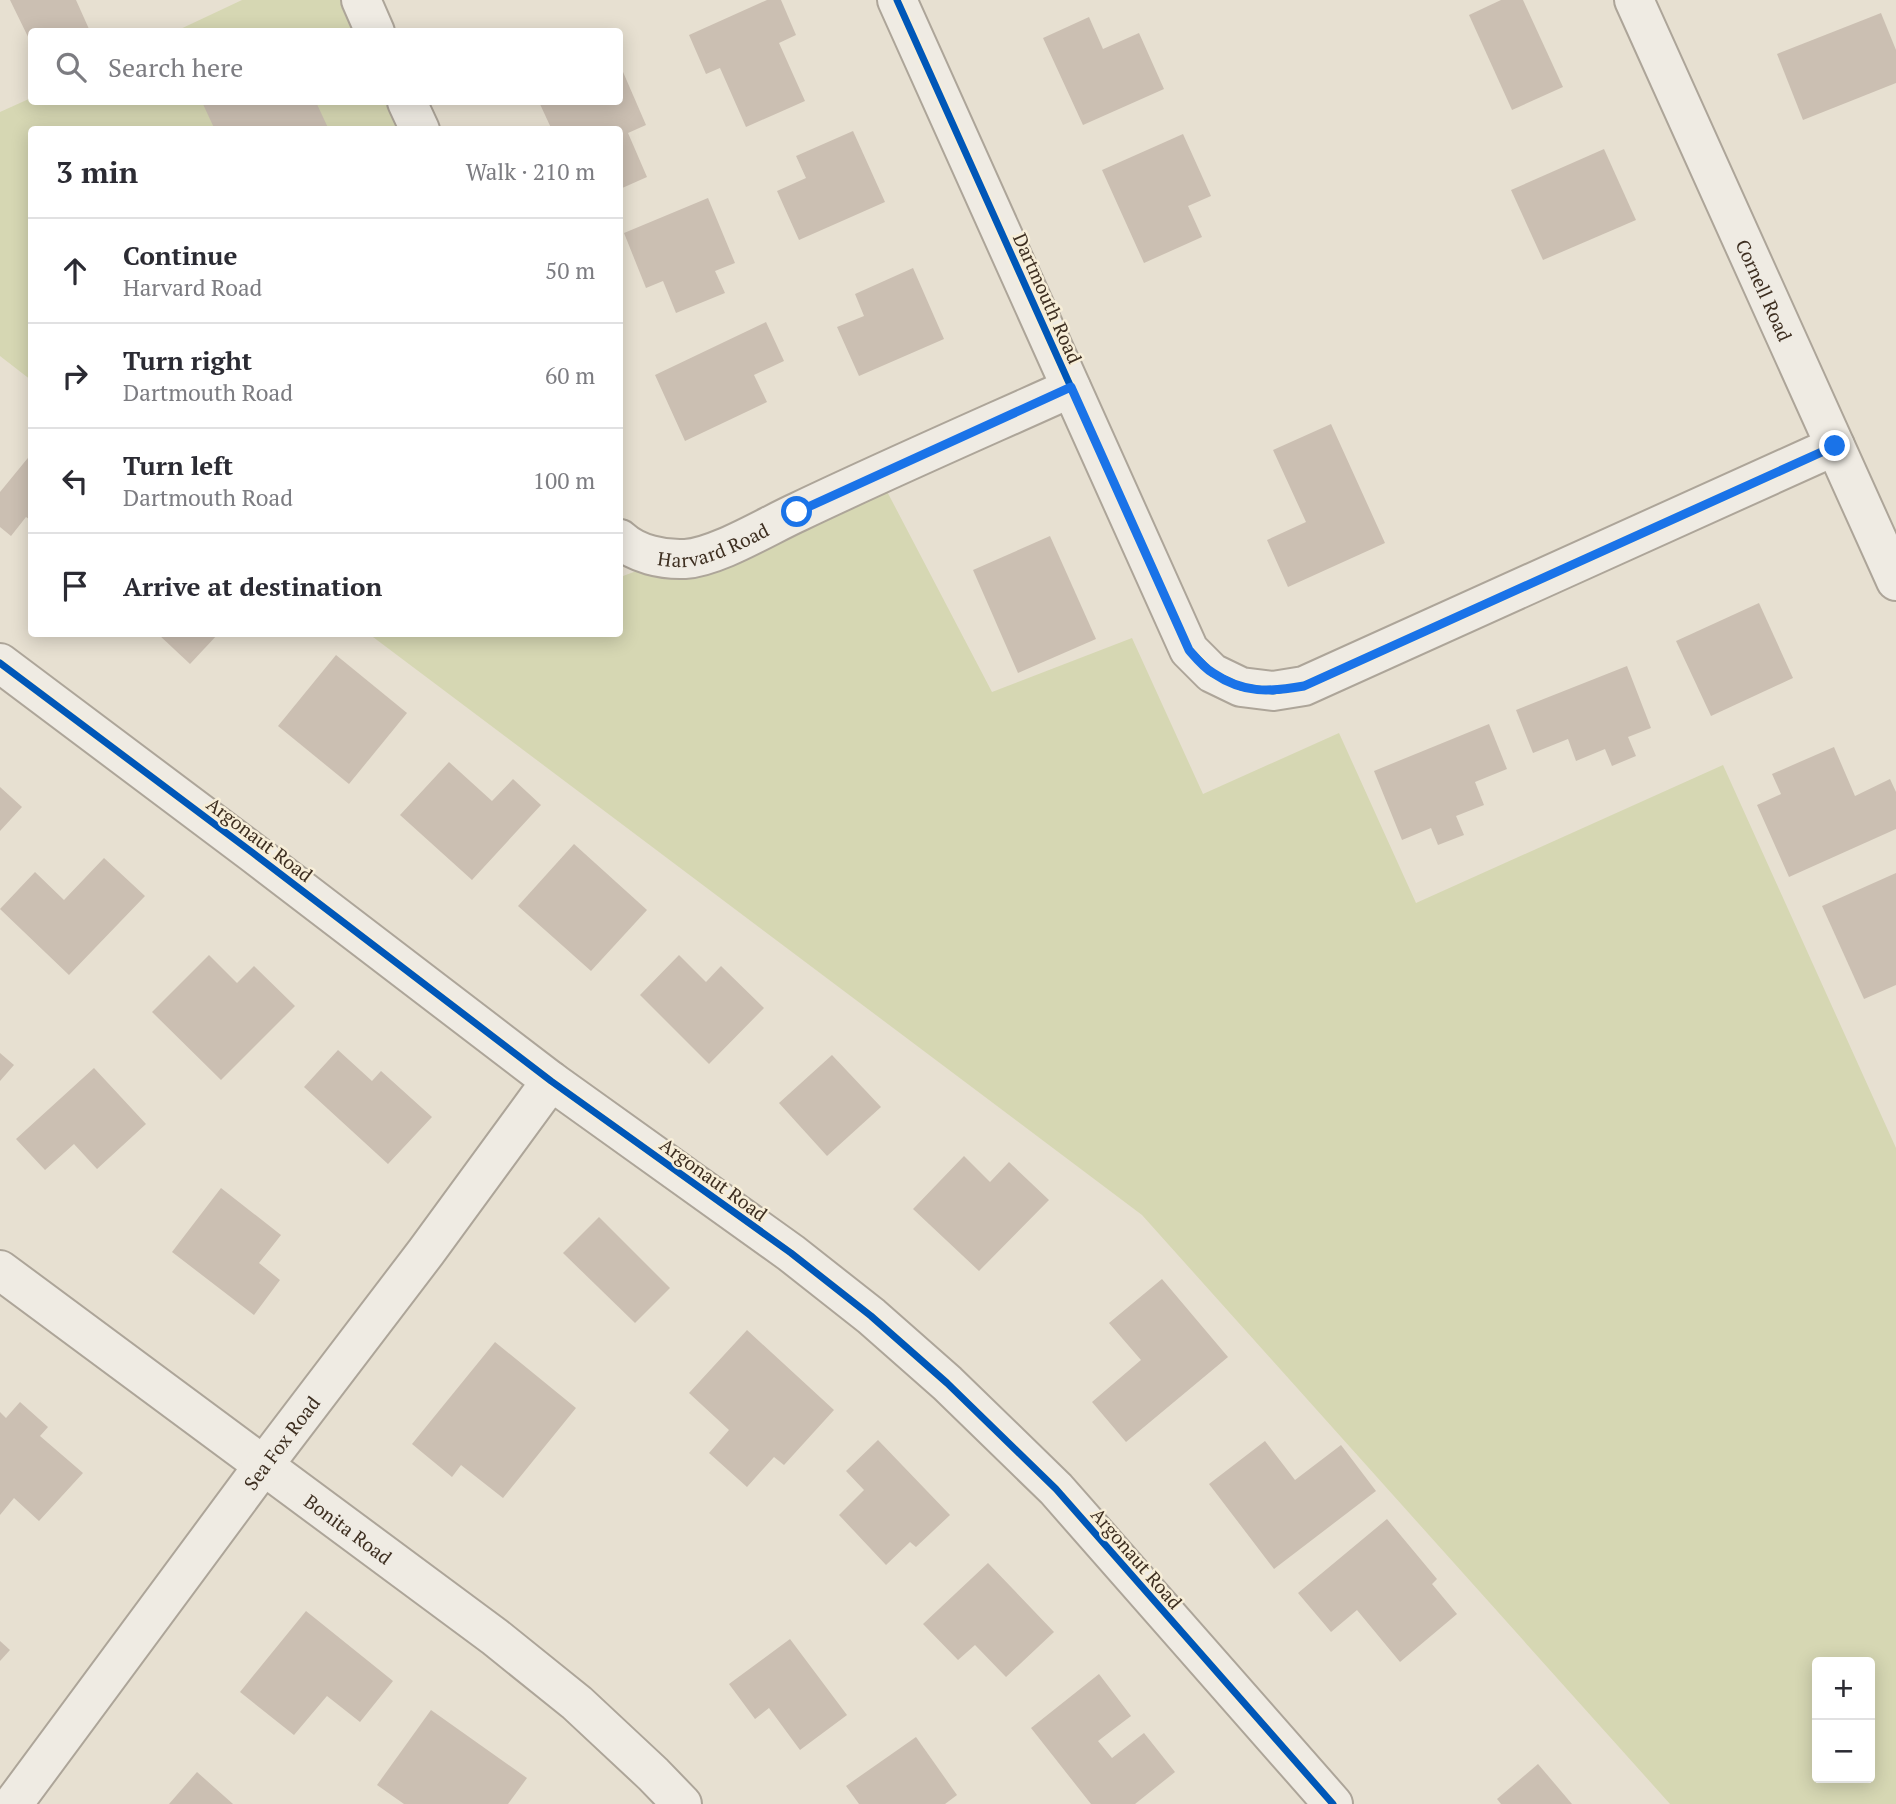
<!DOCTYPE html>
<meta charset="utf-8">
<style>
:root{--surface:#fff;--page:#f2f2f3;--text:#2b2b33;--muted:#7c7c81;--line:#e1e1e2}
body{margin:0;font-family:"PT Serif",serif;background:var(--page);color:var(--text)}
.controls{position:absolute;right:21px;bottom:21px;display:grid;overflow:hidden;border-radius:7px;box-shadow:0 4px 18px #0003}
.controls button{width:63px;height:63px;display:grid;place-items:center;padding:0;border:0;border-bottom:2px solid var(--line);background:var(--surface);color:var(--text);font:35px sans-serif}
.stop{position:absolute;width:21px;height:21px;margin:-16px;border:5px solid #1a73e8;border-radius:50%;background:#fff}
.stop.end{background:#1a73e8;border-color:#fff;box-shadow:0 2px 7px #0008}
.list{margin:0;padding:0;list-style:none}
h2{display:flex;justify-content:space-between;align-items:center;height:91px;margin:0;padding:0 28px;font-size:30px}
h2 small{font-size:23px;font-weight:400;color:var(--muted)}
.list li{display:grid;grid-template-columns:46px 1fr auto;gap:21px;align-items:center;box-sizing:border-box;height:105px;padding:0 28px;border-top:2px solid var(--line)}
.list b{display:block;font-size:26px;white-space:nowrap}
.list p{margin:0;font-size:23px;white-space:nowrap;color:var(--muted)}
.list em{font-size:23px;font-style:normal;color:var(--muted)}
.icon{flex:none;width:38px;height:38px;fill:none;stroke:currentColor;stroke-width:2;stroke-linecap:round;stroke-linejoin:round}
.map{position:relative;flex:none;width:1896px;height:1804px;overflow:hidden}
.search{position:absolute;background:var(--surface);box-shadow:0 4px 18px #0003;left:28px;top:28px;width:595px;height:77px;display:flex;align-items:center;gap:18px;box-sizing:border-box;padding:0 24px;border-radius:7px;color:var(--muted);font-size:26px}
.panel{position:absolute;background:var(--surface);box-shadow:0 4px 18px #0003;left:28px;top:126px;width:595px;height:511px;border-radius:7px}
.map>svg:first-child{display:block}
</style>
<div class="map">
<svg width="1896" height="1804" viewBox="0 0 1896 1804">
<rect width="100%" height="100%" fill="#e7e0d1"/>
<!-- green -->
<g fill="#d6d7b3" fill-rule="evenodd">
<polygon points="242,0 354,0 368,32 174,32"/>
<polygon points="31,98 32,102 401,102 414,129 32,130 31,380 0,356 0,112"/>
<path d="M 881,480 L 992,692 L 1132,638 L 1203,794 L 1339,733 L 1416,903 L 1723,765 L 1896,1148 L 1896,1804 L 1670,1804 L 1142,1215 L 369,634 L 620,634 L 620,570 L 623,576 ZM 1817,1662 L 1870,1662 L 1870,1778 L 1817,1778 Z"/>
</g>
<!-- building -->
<g fill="#cbbfb2">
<polygon points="10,0 76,0 89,29 83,32 32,32 32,45"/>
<polygon points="767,0 781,0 796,35 779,43 805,101 746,127 720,68 706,74 689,35"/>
<polygon points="1501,0 1523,0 1563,87 1512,110 1469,15"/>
<polygon points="1881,13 1896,50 1896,83 1803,120 1777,54"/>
<polygon points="1089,17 1103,49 1139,33 1164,89 1083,125 1043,38"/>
<polygon points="620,65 646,125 628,133 647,177 620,189 620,130 552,130 539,102 620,102"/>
<polygon points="202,102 316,102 329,130 215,130"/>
<polygon points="853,131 885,202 799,240 777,191 806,178 796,156"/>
<polygon points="1183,134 1211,196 1188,206 1202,237 1144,263 1102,170"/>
<polygon points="1604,149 1636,220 1543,260 1511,190"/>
<polygon points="708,198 735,263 715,271 725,293 676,313 663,281 646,288 624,233"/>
<polygon points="913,268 944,339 859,376 837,327 864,316 855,294"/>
<polygon points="766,322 784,361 754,375 767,402 685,441 655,375"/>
<polygon points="1331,424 1385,543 1288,587 1267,540 1306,522 1273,450"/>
<polygon points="32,453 32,521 26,517 11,536 0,527 0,492"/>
<polygon points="1050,536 1096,639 1018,673 973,570"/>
<polygon points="1759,603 1793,678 1711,716 1676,641"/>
<polygon points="158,634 218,634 190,664"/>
<polygon points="336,655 407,713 349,784 278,726"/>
<polygon points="1627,666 1651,728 1628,737 1636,756 1612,766 1605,749 1576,761 1568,739 1533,753 1516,710"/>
<polygon points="1489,724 1507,769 1475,782 1484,805 1456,816 1464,835 1438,845 1431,828 1402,840 1374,771"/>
<polygon points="1834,747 1855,796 1890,779 1896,792 1896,829 1789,877 1757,805 1781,794 1772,774"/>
<polygon points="449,762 492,801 513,779 541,805 472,880 400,815"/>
<polygon points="0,787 22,807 0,831"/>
<polygon points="574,844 647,910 591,971 518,906"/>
<polygon points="104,858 145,896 69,975 0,909 35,872 64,900"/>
<polygon points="1896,873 1896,985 1864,999 1822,906"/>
<polygon points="209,955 237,983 254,966 295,1006 221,1080 152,1012"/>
<polygon points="679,955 706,982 721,966 764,1008 709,1064 640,995"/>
<polygon points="338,1050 372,1081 381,1071 432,1117 388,1164 304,1087"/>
<polygon points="0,1053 14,1065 0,1081"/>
<polygon points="832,1055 881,1107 827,1156 779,1103"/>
<polygon points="94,1068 146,1124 97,1169 74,1144 45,1170 16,1139"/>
<polygon points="964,1156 990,1182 1009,1162 1049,1200 979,1271 913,1209"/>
<polygon points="221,1188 281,1235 259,1263 280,1280 254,1315 172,1252"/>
<polygon points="599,1217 670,1288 635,1323 563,1253"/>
<polygon points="1162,1279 1228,1357 1126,1442 1092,1402 1141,1360 1109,1323"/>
<polygon points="747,1330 834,1410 784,1465 774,1457 747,1487 709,1453 729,1430 689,1393"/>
<polygon points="495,1342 576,1408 503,1498 461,1465 452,1477 412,1444"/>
<polygon points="20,1402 48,1427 40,1436 83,1473 39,1521 14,1498 0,1515 0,1412 6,1418"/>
<polygon points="878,1440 950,1515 916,1547 910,1542 886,1565 839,1515 864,1490 846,1471"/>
<polygon points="1265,1441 1295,1480 1341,1445 1376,1491 1274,1569 1209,1484"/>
<polygon points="1387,1519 1437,1579 1432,1584 1457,1614 1400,1662 1357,1610 1331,1632 1298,1593"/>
<polygon points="988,1563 1054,1632 1006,1677 975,1645 958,1660 923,1624"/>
<polygon points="306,1611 393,1681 360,1722 327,1696 294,1735 240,1692"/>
<polygon points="790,1639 847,1715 800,1750 769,1708 755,1719 729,1684"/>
<polygon points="0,1641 10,1650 0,1661"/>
<polygon points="1099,1674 1131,1716 1098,1741 1112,1758 1144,1733 1175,1772 1135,1804 1091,1804 1031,1728"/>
<polygon points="431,1710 527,1778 508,1804 404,1804 377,1785"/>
<polygon points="916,1737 957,1795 945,1804 859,1804 846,1786"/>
<polygon points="1538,1764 1572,1804 1501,1804 1497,1799"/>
<polygon points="197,1772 233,1804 169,1804"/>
</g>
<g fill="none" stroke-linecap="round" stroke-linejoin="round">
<!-- street casing -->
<g stroke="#ada599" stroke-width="42">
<g id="street">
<polyline points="361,0 375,32"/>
<polyline points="897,0 1189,650 1212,673 1241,687 1273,691 1304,686 1835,446"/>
<path id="s1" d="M 1634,0 L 1896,581"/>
<polyline points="407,102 420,130"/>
<path id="s2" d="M 620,539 C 636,554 663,560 685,559 C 717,557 767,526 798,512 C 888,469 980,429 1071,388"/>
<polyline points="0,663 253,853 551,1081 791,1253 871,1316 947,1383 1056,1489 1333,1804"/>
<path id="s3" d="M 0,1270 L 495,1637 L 577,1703 L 653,1774 L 682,1804"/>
<path id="s4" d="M 13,1804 L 263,1466 L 426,1252 L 551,1081"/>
</g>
</g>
<!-- street -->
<use href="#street" stroke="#efebe3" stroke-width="38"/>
<!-- cycleway casing -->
<g stroke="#f7eed8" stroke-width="11">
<g id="cycleway">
<polyline points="897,0 1189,650 1212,673 1241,687 1273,691 1304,686 1835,446"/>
<polyline points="0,663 253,853 551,1081 791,1253 871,1316 947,1383 1056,1489 1333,1804"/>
</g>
</g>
<!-- cycleway -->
<use href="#cycleway" stroke="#0057b8" stroke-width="7"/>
</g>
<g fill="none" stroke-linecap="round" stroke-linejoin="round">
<!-- route -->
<path stroke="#1a73e8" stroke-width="9" d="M 797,512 L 1071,387 L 1189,650 C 1196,658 1204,668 1213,673 C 1244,694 1270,692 1304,686 L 1835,446"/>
</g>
<g text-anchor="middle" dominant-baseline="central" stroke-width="5" stroke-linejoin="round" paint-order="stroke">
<!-- street labels -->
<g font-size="19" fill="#3d2e20" stroke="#f7eed8">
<text stroke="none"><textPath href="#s1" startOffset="318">Cornell Road</textPath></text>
<text transform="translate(1048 298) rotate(66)">Dartmouth Road</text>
<text stroke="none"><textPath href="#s2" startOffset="100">Harvard Road</textPath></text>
<text transform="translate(260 839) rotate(37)">Argonaut Road</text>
<text transform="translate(714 1179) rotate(36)">Argonaut Road</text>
<text stroke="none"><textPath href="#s4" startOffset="450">Sea Fox Road</textPath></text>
<text stroke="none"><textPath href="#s3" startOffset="434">Bonita Road</textPath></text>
<text transform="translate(1137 1558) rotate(49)">Argonaut Road</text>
</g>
</g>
</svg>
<div class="controls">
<button>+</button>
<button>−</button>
</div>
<div class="stop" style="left:797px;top:512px"></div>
<div class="stop end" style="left:1835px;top:446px"></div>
<div class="search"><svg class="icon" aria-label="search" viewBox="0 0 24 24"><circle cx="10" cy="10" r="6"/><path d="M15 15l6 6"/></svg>Search here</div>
<section class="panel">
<h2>3 min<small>Walk · 210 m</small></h2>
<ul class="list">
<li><svg class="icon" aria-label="ahead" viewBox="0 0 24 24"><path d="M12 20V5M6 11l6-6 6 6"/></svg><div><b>Continue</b><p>Harvard Road</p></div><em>50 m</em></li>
<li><svg class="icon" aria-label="right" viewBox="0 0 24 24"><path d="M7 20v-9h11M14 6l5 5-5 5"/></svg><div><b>Turn right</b><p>Dartmouth Road</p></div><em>60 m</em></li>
<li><svg class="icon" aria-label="left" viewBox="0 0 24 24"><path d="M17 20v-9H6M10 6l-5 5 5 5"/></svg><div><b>Turn left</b><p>Dartmouth Road</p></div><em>100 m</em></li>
<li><svg class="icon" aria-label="arrive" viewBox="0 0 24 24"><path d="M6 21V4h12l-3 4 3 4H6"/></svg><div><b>Arrive at destination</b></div></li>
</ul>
</section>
</div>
